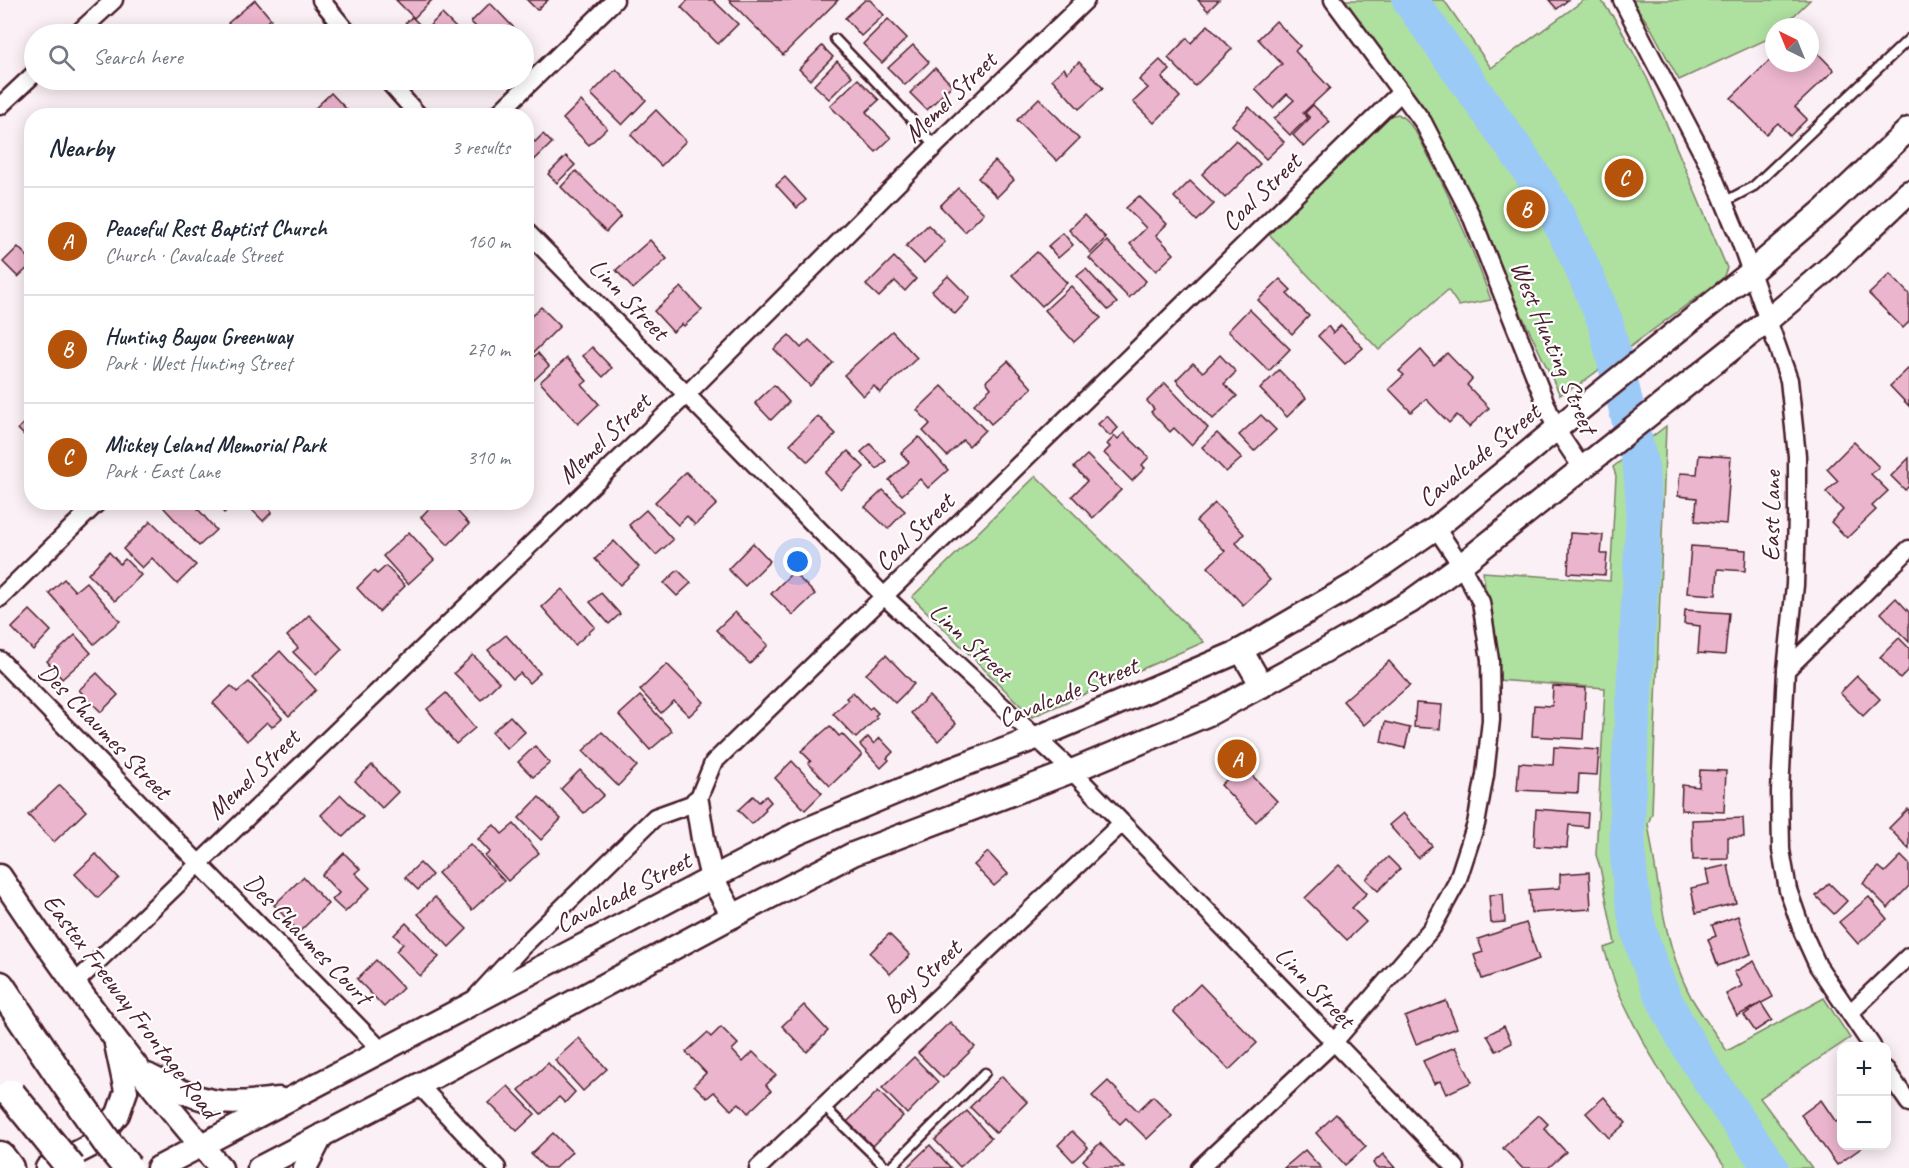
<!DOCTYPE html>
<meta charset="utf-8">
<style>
:root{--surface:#fff;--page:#f2f2f3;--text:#1f2937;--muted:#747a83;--line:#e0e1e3;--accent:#b45309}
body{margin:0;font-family:Caveat,sans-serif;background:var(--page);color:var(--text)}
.controls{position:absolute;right:18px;bottom:18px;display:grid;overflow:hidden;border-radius:12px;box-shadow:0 3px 15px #0003}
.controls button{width:54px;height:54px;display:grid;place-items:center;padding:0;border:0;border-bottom:2px solid var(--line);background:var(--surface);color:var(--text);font:30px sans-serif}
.compass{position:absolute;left:1765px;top:18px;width:54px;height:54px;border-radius:50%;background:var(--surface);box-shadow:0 3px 15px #0003;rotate:317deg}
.you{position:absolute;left:798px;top:562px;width:21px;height:21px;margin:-15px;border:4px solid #fff;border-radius:50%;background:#1a73e8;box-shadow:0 0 0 9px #1a73e833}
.badge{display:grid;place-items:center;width:39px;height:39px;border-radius:50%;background:var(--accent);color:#fff;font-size:20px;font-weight:700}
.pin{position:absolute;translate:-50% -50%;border:3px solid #fff;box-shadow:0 2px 6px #0006}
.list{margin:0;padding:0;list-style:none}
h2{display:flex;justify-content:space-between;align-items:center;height:78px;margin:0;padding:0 24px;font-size:26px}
h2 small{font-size:20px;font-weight:400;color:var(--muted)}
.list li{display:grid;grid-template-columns:39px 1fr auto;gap:18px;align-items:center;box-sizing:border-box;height:108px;padding:0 24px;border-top:2px solid var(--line)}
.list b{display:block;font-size:22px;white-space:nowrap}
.list p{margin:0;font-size:20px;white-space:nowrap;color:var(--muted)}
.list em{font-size:20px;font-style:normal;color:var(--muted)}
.icon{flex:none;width:33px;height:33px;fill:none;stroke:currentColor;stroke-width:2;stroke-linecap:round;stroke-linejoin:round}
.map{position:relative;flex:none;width:1909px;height:1168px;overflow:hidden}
.search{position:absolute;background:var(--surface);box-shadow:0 3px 15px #0003;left:24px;top:24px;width:510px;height:66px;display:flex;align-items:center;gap:15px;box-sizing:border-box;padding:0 21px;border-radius:33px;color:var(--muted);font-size:22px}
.panel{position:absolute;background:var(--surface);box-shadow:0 3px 15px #0003;left:24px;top:108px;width:510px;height:402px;border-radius:24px}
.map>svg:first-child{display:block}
</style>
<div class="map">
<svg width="1909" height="1168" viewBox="0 0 1909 1168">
<rect width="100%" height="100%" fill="#fbf0f5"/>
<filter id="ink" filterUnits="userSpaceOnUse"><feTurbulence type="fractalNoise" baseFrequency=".0167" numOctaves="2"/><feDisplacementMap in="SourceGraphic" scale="12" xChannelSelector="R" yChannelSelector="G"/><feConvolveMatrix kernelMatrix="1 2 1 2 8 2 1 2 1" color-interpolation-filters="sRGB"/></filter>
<g filter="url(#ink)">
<!-- green -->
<g fill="#aee0a0" stroke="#7c8066" stroke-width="1.5">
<polygon points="1343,0 1444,0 1491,68 1584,0 1601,0 1617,22 1648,80 1727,268 1723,278 1581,383 1560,395 1509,288 1470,197 1429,116"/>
<polygon points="1632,0 1810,0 1782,27 1774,27 1774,35 1772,37 1679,80 1652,30"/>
<path d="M 1398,114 C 1414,123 1422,144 1430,159 C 1454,205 1474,252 1491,300 L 1459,306 L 1448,290 L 1379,350 L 1267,232 L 1385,117 Z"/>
<path d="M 1666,426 L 1652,813 L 1648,824 C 1658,880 1664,947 1691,997 C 1702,1016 1715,1033 1727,1051 L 1824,998 L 1850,1038 L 1760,1098 L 1812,1168 L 1726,1168 C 1686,1110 1644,1053 1617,988 C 1612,975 1608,961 1604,948 L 1615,944 L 1600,867 L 1596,855 L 1605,688 L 1497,680 L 1483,572 L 1610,581 L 1616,476 L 1613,467 Z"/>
<polygon points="1036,476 1204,642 1032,717 912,597"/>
</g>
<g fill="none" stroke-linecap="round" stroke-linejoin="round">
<!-- river -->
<path stroke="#9ccaf7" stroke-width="36" d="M 1410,0 L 1523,160 L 1552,206 L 1579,260 L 1605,321 L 1641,467 L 1644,507 C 1641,575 1637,643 1633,711 C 1628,787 1620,866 1642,941 C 1667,1025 1721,1097 1771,1168"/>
</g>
<!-- building -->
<g fill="#ebb5cd" stroke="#4a1f2b" stroke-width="1.5">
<polygon points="255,0 271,19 253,34 238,34 228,23"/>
<polygon points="396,0 432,0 414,18"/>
<polygon points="527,0 548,0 537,10"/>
<polygon points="688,0 713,0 738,24 718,44 681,7"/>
<polygon points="729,0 838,0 783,55"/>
<polygon points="865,0 870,0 884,15 861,36 845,18"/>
<polygon points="1198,0 1219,0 1208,11"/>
<polygon points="1549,0 1568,0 1557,9"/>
<polygon points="490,3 515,29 509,34 483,34 471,22"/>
<polygon points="442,14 462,34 394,34 412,17 425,30"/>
<polygon points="888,19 907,38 882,63 863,44"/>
<polygon points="1276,21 1300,46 1295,51 1330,88 1303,113 1308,118 1290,135 1274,119 1294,100 1287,94 1273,108 1255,89 1282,64 1258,39"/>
<polygon points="1208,25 1232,49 1195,86 1168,58 1187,38 1191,43"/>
<polygon points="913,45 929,62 905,85 888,68"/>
<polygon points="1810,45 1834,70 1795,107 1807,119 1790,136 1778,123 1766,134 1731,98 1774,56 1774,63 1810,63"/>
<polygon points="822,46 833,57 810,80 799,69"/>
<polygon points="1160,60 1170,70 1162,78 1180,97 1154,123 1133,102 1148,88 1139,80"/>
<polygon points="837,61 852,76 829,99 814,85"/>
<polygon points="1079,62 1103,88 1079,109 1052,79 1064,68 1067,73"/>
<polygon points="935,68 952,85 927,110 910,93"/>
<polygon points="616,69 646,100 622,125 591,94"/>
<polygon points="858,79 879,100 866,112 891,138 876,152 830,106"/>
<polygon points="331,93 353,116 307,116"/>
<polygon points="1039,98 1079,139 1057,161 1017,120"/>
<polygon points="581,101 607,128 589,145 563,119"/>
<polygon points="1313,105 1330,122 1304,147 1293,135 1310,118 1305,113"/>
<polygon points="1249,107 1284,142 1266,159 1232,125"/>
<polygon points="656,110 686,141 661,166 631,135"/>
<polygon points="526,133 535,142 543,134 552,143 526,168"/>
<polygon points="1236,140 1260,164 1225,198 1202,174"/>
<polygon points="566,156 575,165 557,183 548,174"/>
<polygon points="995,161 1014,180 997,197 978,178"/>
<polygon points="576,171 621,216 606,232 561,187"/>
<polygon points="785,177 806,200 797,208 776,185"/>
<polygon points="1190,181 1214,204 1197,221 1174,197"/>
<polygon points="958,188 984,213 965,232 940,206"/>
<polygon points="1139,196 1167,224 1156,235 1174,254 1156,271 1130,244 1146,228 1126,208"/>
<polygon points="1084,215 1106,238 1091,253 1069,230"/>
<polygon points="928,225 945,242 924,263 906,246"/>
<polygon points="1063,233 1073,245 1058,258 1048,246"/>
<polygon points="650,240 667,259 633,289 616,270"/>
<polygon points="1107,241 1146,281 1129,298 1089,258"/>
<polygon points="18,247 32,261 32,264 18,277 3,262"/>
<polygon points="1037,252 1067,283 1042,306 1012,275"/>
<polygon points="894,257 916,279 905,291 895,281 879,297 866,285"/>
<polygon points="1086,269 1117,303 1108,310 1077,276"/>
<polygon points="1890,274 1909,294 1909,322 1903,328 1869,294"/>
<polygon points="948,276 970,298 955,314 932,291"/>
<polygon points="1280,279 1291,290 1287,294 1309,316 1292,334 1258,300"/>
<polygon points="1071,286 1101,318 1074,342 1045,310"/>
<polygon points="681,287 702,310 684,326 682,324 673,332 654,311"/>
<polygon points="541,307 560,326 530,356 526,353 526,321"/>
<polygon points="1249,309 1290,349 1269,371 1228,331"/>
<polygon points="1341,325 1363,348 1345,364 1318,336 1328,326 1333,333"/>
<polygon points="892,331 917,358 880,393 874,386 863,396 844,375"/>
<polygon points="789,335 801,348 809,340 833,363 810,386 774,349"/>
<polygon points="592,347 612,368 603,377 583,356"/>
<polygon points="1421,350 1434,365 1447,353 1472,379 1467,385 1489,408 1469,427 1457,415 1449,423 1426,399 1411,412 1389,389 1404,375 1399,371"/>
<polygon points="538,353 549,366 534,380 526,372 526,364"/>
<polygon points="1220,355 1236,372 1224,384 1237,396 1213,419 1176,380 1193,363 1203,372"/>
<polygon points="567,358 587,381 582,385 599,404 578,424 540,382"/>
<polygon points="1008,361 1032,388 991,424 974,404 991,388 986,381"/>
<polygon points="1909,368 1909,406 1890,386"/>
<polygon points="1279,370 1306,398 1287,417 1260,389"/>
<polygon points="1165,383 1208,428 1191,445 1174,428 1170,432 1151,412 1154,409 1147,401"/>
<polygon points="774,385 789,402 771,420 755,403"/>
<polygon points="942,386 985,430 969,446 963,440 947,456 923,431 930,424 917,410"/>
<polygon points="32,415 32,443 18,429"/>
<polygon points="1261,415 1276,430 1254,451 1239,435"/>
<polygon points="818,416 836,434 808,462 790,444"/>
<polygon points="1107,416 1118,428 1110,436 1098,424"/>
<polygon points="1124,433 1149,457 1142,465 1145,468 1132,481 1104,453 1110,447 1107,444 1115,436 1118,439"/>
<polygon points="1217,433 1242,458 1226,472 1202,447"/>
<polygon points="919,437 948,470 928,488 920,479 902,495 889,480 909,462 901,453"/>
<polygon points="1854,442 1879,467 1871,474 1888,491 1872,506 1876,510 1847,538 1831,522 1843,510 1826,492 1838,481 1827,469"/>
<polygon points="870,444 886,461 877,469 861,452"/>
<polygon points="848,451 864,467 841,490 825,473"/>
<polygon points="1087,455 1121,490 1093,518 1072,496 1087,481 1074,467"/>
<polygon points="1699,455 1731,457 1726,524 1695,521 1697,498 1678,496 1680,473 1697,474"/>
<polygon points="1909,458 1909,486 1905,490 1891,476"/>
<polygon points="686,472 717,504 695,525 687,516 678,525 655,502"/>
<polygon points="883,490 905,511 888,529 865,507"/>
<polygon points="170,502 192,502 216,530 199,546 164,508"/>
<polygon points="215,502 236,502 224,513"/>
<polygon points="251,502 263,502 272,512 263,521 248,506"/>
<polygon points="435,502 449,502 469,524 448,545 421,517"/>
<polygon points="465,502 484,502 474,512"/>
<polygon points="1215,503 1244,534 1236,543 1270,580 1243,605 1208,567 1225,551 1196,521"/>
<polygon points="646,510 673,540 656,555 629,525"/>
<polygon points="151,521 196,565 177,584 152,558 142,568 123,549"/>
<polygon points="409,532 434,560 408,584 383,556"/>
<polygon points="1570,533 1603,535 1601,554 1607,554 1605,575 1568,573"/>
<polygon points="614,541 639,567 620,585 595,559"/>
<polygon points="753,543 770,561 745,586 728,569"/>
<polygon points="1691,546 1746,550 1745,571 1718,569 1716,595 1687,593"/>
<polygon points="109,552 120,564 125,559 141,575 115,601 88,574"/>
<polygon points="386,566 405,586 379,612 357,588 374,571 377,574"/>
<polygon points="678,570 691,583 677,596 664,583"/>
<polygon points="793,572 815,594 793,615 771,594"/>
<polygon points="64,579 75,591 86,582 120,621 94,644 49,593"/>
<polygon points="562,589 595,627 575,645 542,607"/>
<polygon points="601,593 620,614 609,624 590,602"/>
<polygon points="1896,598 1909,612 1909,642 1881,613"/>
<polygon points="30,610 51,631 33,650 12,628"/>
<polygon points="1685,610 1729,613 1725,655 1698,653 1700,626 1684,624"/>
<polygon points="735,612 768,645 750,664 716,630"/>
<polygon points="309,615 342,649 316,675 293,652 298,648 287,636"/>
<polygon points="75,635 91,653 62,679 47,661"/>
<polygon points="506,635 540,673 529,683 520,673 513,679 488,650"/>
<polygon points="1899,638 1909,648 1909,669 1900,678 1880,657"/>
<polygon points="280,651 316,690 289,716 252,678"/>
<polygon points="473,655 499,682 481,700 454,673"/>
<polygon points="886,655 914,684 895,703 866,674"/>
<polygon points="1389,661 1410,685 1364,725 1343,701"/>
<polygon points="667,664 704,702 689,716 674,701 661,713 640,690"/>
<polygon points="97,673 118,695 101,712 79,690"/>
<polygon points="1857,676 1880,699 1863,716 1840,693"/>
<polygon points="249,682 282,718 272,727 267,722 247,741 213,703 231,686 237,692"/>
<polygon points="1553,686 1586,688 1583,739 1532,736 1534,705 1552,706"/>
<polygon points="853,692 869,709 872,707 878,713 875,716 877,718 856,738 833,714 848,700 846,698"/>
<polygon points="446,693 475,728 456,744 427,709"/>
<polygon points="640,696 672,731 650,750 619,715"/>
<polygon points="929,696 956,724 938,741 911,713"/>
<polygon points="1416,703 1442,705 1440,729 1414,727"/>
<polygon points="510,716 525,732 507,749 492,732"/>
<polygon points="1385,722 1410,728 1405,748 1381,742"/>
<polygon points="830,726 839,736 842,734 862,755 830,786 808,763 811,761 801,751"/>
<polygon points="602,732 637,766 618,786 583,751"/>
<polygon points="868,737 874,744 880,738 893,752 887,758 889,760 881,768 860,745"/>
<polygon points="535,746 550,763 533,777 518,762"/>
<polygon points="1554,747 1599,750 1597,775 1579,774 1578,793 1517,790 1519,763 1553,765"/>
<polygon points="792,761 822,793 805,810 775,778"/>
<polygon points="372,765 398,792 382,808 355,781"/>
<polygon points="1242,765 1277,801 1256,822 1221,785"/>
<polygon points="580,770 604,795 584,813 561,789"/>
<polygon points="1700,770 1726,771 1724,812 1681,810 1682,785 1699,787"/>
<polygon points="60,785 86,811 54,842 28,815"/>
<polygon points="341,795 363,817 343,837 321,815"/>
<polygon points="753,796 759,802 766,796 771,802 765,808 766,810 752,824 738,810"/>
<polygon points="539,797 561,819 541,840 519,818"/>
<polygon points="1536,809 1588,813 1587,827 1569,825 1567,848 1534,846"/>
<polygon points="1908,809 1909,810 1909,849 1889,828"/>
<polygon points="1403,813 1432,846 1418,858 1389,825"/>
<polygon points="1743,818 1744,837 1728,837 1728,859 1693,860 1692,820"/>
<polygon points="514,824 539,853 508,881 485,856 490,852 478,839 494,825 502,834"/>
<polygon points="470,844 504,881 472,910 438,873"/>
<polygon points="988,852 1008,874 994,886 974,865"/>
<polygon points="344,853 360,869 355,873 370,888 345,912 332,900 339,893 322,875"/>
<polygon points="96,854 119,878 98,898 75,874"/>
<polygon points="1901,856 1909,864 1909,886 1888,908 1863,883 1879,867 1885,872"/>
<polygon points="1388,857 1400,869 1378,891 1366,879"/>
<polygon points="420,863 432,875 418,890 405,877"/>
<polygon points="1339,865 1367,893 1352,908 1366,922 1347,940 1305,898"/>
<polygon points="1728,865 1736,903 1696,913 1691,888 1709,884 1706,870"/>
<polygon points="1589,872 1591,909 1531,913 1529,890 1560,888 1560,874"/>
<polygon points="303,877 328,904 299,932 274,905"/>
<polygon points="1829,883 1847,901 1834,914 1816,896"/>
<polygon points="1503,894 1505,922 1491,923 1489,895"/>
<polygon points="435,897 467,929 449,947 418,914"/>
<polygon points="1869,897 1887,919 1858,944 1839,922"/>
<polygon points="1738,916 1751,954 1718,966 1708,939 1716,936 1712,925"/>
<polygon points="406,923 439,957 420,976 396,951 403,944 394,935"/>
<polygon points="1526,923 1539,959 1482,979 1474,955 1483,952 1478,939"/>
<polygon points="889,934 910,955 890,974 870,953"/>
<polygon points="376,960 403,988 384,1007 357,979"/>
<polygon points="1754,961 1773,997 1737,1016 1726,994 1742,986 1734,972"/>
<polygon points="1200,984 1257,1043 1229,1070 1173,1011"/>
<polygon points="1446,1001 1457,1028 1416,1044 1405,1017"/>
<polygon points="1761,1003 1772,1020 1755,1031 1744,1015"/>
<polygon points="804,1005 828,1031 807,1052 782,1026"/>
<polygon points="950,1022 975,1047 943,1078 918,1053"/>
<polygon points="1504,1026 1512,1043 1496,1051 1487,1035"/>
<polygon points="721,1027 738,1044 732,1050 743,1062 753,1052 776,1075 766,1085 771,1091 748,1113 739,1103 731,1110 714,1092 707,1098 694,1085 706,1073 686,1052 707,1033 711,1037"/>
<polygon points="579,1038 607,1069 583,1091 555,1060"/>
<polygon points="1455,1047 1472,1082 1446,1094 1440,1081 1434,1084 1423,1061"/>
<polygon points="914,1057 938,1082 907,1114 882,1088"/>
<polygon points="548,1063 575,1092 565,1103 559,1097 541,1114 519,1090"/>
<polygon points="1002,1076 1027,1102 996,1133 970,1107"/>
<polygon points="1108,1081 1138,1111 1153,1096 1172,1115 1147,1139 1126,1118 1120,1124 1092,1096"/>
<polygon points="508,1086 535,1114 517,1131 489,1103"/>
<polygon points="878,1091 903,1116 872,1147 847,1122"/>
<polygon points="1604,1097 1626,1123 1609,1138 1586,1113"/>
<polygon points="1821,1100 1836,1122 1842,1118 1842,1146 1864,1146 1837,1165 1801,1115"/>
<polygon points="967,1111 991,1138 960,1167 935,1140"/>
<polygon points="1336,1114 1366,1147 1345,1165 1316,1133"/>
<polygon points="1539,1115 1548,1124 1544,1128 1566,1152 1548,1168 1522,1168 1503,1148"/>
<polygon points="1072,1131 1088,1147 1073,1161 1058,1145"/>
<polygon points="553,1133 572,1152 555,1168 545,1168 531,1154"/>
<polygon points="1100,1143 1124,1168 1091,1168 1083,1160"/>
<polygon points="930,1145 951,1168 906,1168"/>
<polygon points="1305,1150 1321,1168 1284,1168"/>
<polygon points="1383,1154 1395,1168 1376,1168 1373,1163"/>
</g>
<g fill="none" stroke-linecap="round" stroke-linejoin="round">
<!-- service casing -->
<g stroke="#4a1f2b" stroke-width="13">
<g id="service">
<polyline points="835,39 905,112 935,146"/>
<polyline points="1724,202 1754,186 1909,39"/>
<polyline points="823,1106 885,1166 892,1166 985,1073"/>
</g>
</g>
<!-- minor casing -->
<g stroke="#4a1f2b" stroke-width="21">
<g id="minor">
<polyline points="321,0 349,34"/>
<polyline points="1333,0 1423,122 1470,213 1556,429 1582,468"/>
<polyline points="1622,0 1710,168 1739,238 1789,380 1797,456 1797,516 1795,585 1786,670 1780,792 1781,850 1788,890 1803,933 1818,966 1872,1046"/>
<polyline points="77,34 114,0"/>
<polyline points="387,80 419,116"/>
<polyline points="0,106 34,74"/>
<polyline points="496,116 615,0"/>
<polyline points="526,231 885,597 1072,771 1456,1168"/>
<polyline points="0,598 98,502"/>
<polyline points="0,660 381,1050"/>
<polyline points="1786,670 1909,549"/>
<polyline points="75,983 686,395 935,146 1086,0"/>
<polyline points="476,997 522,947 655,817 697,802 713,763 1401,92"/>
<polyline points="1850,1013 1909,956"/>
<polyline points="1886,1070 1909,1103"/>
<polyline points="419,1085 497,1168"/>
<polyline points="758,1168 1122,823"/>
<polyline points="1200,1168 1334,1042 1432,928 1457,882 1476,824 1485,775 1491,720 1490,660 1481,602 1461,565 1436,528"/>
</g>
</g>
<!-- secondary casing -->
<g stroke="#4a1f2b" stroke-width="27">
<g id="secondary">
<polyline points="1241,650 1262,686"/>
<polyline points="697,802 704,845 712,878 733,916"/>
<path d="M 0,876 C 67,977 140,1077 221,1168"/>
<path d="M 147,1075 C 168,1085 190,1097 213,1101 C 235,1105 258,1101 279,1099"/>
<polyline points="47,1168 92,1145 118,1114 126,1091 116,1044"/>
<polyline points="158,1168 798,833 942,773 1036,738 1238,652 1355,584 1436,528 1594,398 1751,272 1826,208 1909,129"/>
<polyline points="259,1168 419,1085 733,916 853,854 1072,771 1211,713 1312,658 1410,602 1461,565 1768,320 1827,270 1909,192"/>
<polyline points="305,1168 322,1135"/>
</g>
</g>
<!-- motorway casing -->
<g stroke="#4a1f2b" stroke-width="33">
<g id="motorway">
<polyline points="0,986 59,1074"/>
<polyline points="0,1156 9,1168"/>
</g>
</g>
<!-- service -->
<use href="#service" stroke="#fff" stroke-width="8"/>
<!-- minor -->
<use href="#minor" stroke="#fff" stroke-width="16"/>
<!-- secondary -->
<use href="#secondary" stroke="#fff" stroke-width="22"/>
<!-- motorway -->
<use href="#motorway" stroke="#fff" stroke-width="28"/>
<!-- motorway-bridge casing -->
<g stroke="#4a1f2b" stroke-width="33" stroke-linecap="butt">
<g id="motorway-bridge">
<polyline points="59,1074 109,1145 128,1168"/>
<polyline points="11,1094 71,1168"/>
</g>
</g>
<!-- motorway-bridge -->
<use href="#motorway-bridge" stroke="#fff" stroke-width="28"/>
</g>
</g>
<g text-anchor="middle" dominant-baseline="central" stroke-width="4.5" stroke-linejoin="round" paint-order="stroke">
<!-- street labels -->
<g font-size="26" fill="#4a1f2b" stroke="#fff">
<text transform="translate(950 97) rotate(-44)">Memel Street</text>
<text transform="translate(1261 192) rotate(-44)">Coal Street</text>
<text transform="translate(629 299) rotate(46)">Linn Street</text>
<text transform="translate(1554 347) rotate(67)">West Hunting Street</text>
<text transform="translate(604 438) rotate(-44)">Memel Street</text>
<text transform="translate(1479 455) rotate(-39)">Cavalcade Street</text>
<text transform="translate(1771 516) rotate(-89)">East Lane</text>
<text transform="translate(914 532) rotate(-44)">Coal Street</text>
<text transform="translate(971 642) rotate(43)">Linn Street</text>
<text transform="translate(1068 692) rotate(-22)">Cavalcade Street</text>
<text transform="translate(105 731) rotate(46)">Des Chaumes Street</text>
<text transform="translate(253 774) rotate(-44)">Memel Street</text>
<text transform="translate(623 892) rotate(-27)">Cavalcade Street</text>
<text transform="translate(308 939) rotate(46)">Des Chaumes Court</text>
<text transform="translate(922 977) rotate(-43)">Bay Street</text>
<text transform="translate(1315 987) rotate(46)">Linn Street</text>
<text transform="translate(131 1006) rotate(53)">Eastex Freeway Frontage Road</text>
</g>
</g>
</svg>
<div class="controls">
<button>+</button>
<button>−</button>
</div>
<svg class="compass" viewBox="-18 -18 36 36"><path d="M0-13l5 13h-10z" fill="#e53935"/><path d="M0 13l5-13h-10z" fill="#747a83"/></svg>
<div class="you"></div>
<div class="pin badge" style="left:1237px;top:759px">A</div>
<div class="pin badge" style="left:1526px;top:209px">B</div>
<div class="pin badge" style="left:1624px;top:178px">C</div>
<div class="search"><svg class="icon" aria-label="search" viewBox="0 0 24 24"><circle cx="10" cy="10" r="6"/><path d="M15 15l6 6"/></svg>Search here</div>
<section class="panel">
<h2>Nearby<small>3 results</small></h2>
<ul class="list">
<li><span class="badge">A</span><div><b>Peaceful Rest Baptist Church</b><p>Church · Cavalcade Street</p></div><em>160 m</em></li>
<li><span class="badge">B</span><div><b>Hunting Bayou Greenway</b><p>Park · West Hunting Street</p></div><em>270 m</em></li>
<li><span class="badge">C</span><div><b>Mickey Leland Memorial Park</b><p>Park · East Lane</p></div><em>310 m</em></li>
</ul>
</section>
</div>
